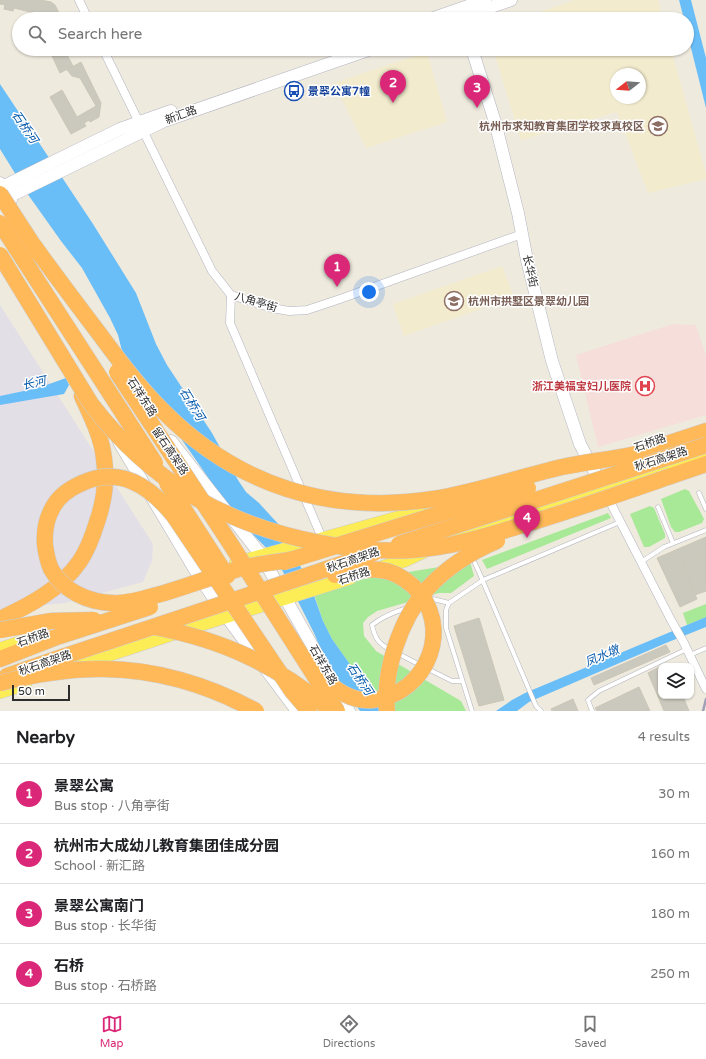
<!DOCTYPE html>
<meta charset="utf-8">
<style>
:root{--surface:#fff;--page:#f2f2f2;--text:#202124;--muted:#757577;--line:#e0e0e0;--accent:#db2777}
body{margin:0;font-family:"Varela Round","Noto Sans SC",sans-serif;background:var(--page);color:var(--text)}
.controls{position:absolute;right:12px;bottom:12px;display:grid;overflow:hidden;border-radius:8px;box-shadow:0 1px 3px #0004}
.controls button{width:36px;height:36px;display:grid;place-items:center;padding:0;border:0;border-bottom:1px solid var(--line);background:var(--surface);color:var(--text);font:20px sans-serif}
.compass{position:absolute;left:610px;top:68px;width:36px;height:36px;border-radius:50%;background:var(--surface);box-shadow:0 1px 3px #0004;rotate:253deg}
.scale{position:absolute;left:12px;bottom:10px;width:58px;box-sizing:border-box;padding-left:4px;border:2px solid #2d2d2d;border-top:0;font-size:11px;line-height:14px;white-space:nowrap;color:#2d2d2d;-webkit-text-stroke:3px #fff;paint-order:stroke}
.you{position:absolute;left:369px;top:292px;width:14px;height:14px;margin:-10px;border:3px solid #fff;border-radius:50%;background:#1a73e8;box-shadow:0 0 0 6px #1a73e833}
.badge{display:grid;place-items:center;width:26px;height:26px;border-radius:50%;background:var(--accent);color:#fff;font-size:13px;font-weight:700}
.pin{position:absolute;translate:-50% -33px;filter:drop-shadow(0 1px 2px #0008)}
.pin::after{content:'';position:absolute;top:21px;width:14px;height:12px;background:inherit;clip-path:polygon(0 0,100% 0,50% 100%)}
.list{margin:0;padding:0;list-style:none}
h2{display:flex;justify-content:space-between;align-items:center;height:52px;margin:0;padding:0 16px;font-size:17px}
h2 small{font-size:13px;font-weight:400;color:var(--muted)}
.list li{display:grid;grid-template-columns:26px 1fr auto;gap:12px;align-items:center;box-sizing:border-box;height:60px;padding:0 16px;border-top:1px solid var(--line)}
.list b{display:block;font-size:15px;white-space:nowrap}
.list p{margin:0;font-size:13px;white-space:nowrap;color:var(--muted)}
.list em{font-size:13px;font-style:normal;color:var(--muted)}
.icon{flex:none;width:22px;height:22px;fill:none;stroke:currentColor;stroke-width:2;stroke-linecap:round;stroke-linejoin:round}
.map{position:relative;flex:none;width:706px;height:711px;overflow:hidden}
.search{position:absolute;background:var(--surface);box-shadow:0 1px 3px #0004;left:12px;right:12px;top:12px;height:44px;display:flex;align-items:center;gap:10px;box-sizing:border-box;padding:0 14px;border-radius:22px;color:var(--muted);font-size:15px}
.sheet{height:292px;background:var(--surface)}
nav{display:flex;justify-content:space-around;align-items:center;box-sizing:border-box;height:56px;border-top:1px solid var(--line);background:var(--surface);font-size:11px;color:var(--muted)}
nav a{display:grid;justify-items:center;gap:2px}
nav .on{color:var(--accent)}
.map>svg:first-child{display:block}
</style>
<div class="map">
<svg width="706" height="711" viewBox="0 0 706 711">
<rect width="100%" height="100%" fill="#efeade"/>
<!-- industrial -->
<polygon fill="#e3dfe7" points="0,305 153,544 152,561 143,582 65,603 0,610"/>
<!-- education -->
<g fill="#f2ebcd" fill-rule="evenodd">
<polygon points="575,0 658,0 663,19 519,19"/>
<path d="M 493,49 L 671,49 L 706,174 L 706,179 L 648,193 L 617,112 L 521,140 ZM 616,74 L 640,74 L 640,98 L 616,98 Z"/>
<polygon points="427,52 447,122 366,148 334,83"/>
<polygon points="502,266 514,297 404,336 393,304"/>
</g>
<!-- medical -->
<polygon fill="#f6dedb" points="673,324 696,325 706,356 706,415 598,447 576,355"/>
<!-- green -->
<g fill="#a7e997">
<polygon points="685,489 689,491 704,519 702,523 679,532 675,532 671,527 661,499"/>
<polygon points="650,506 654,508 665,534 665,538 649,547 644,547 630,514"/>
<polygon points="608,513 611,518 487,569 482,560"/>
<polygon points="470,562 474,576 451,593 439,593 377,611 368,617 363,623 364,636 376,651 461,701 466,711 387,711 379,704 366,687 332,639 323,621 314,594 359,580"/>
<polygon points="706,604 706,617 687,625 683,613"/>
</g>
<!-- water -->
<g fill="#6abef8">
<polygon points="679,0 691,0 706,58 706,108 687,32 687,19 684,19"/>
<polygon points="0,84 93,224 136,293 156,344 167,365 212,433 238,480 246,492 259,503 281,527 312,590 323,621 332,639 366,687 379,704 387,711 360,711 327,664 314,633 276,558 228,509 214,486 123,355 118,335 110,318 82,268 61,241 29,196 0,149"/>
<polygon points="66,378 69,385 64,394 0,405 0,396 38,388"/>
<polygon points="706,617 706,627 666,643 529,702 517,711 496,711 512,700 525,693"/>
</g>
<!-- building -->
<g fill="#cbc8bd" stroke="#cbc7b7">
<polygon points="0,0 40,0 51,2 55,5 62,19 46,19 44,14 40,13 39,17 30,15 30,12 14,8 13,11 4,9 5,5 0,4"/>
<polygon points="63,49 64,49 73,66 60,73 52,56 63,50"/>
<polygon points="81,62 101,103 99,117 90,122 89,120 84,123 86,126 71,134 50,97 62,90 77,117 96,106 80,78 72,76 67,70"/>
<polygon points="706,537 706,553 682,564 697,599 680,607 657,558"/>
<polygon points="706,553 706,591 695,595 682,564"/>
<polygon points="479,618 504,700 479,706 454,626"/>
<polygon points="666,645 670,652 594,685 591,678"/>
<polygon points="661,666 661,696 683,696 689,711 664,711 648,673"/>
<polygon points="639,687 650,711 597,711 595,708"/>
<polygon points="573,699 578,711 552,711 551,709"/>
</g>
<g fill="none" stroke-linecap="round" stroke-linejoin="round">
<!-- lane casing -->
<g stroke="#b2b3c1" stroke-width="5">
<g id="lane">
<polyline points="699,493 706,509"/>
<polyline points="658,507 673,543"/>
<polyline points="472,557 479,572 536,706 541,711"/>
<polyline points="641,562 664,547 706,530"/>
<polyline points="429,601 433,599 449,603"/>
<path d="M 391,650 C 379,644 375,639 372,625 C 383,616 394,612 407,608"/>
<polyline points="397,653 420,665"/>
<polyline points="690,655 706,648"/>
<polyline points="426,668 452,681 462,681"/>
<polyline points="472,711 446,628 446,610 449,603 483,580 620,522"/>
<polyline points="592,711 588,700 599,691 687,649"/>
</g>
</g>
<!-- street casing -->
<g stroke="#b2b3c1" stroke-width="9">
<g id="street">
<polyline points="79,0 88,19"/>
<polyline points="103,49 212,271 231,295 272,308 289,311 307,310 340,299 522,234"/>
<polyline points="231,295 230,323 322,538"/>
<polyline points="607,496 671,620 684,643 706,689"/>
</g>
</g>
<!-- secondary casing -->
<g stroke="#b2b3c1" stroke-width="13">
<g id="secondary">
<polyline points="431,19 485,0"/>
<polyline points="456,19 511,0"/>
<polyline points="472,49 495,122 518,213 527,260 552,361 580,444 602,486"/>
<polyline points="0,183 11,200"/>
<polyline points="0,188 120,129 171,111"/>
<polyline points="2,200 164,121 371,49"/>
<polyline points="171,441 261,555 349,711"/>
<polyline points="119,442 198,575 226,616 297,711"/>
</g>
</g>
<!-- primary casing -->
<g stroke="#cdcdcd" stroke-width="14">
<g id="primary">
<polyline points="451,540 469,532 706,454"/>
<polyline points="236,563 429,509"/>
<polyline points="374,570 406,560 425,551"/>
<polyline points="0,649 34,638"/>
<polyline points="72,667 196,626 350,578"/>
<polyline points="0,692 25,684"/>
</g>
</g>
<!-- highway casing -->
<g stroke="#cdcdcd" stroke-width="17">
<g id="highway">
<polyline points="636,454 706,431"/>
<polyline points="671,476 706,464"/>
<path d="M 0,619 C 30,605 61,589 80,561 C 88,549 93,535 97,522 C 104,502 107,480 104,459 C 102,437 91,416 82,396"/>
<polyline points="0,659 54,638"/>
<polyline points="7,676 62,657"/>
</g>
</g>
<!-- lane -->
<use href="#lane" stroke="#fff" stroke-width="4"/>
<!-- street -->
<use href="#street" stroke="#fff" stroke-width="8"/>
<!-- secondary -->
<use href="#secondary" stroke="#fff" stroke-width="12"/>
<!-- primary -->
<use href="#primary" stroke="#fced57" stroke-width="13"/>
<!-- highway -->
<use href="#highway" stroke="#ffb959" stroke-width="16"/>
<!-- rail -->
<polyline stroke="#a0a0b8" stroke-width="2.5" points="703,711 706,699"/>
<!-- highway-bridge casing -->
<g stroke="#cdcdcd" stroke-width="17" stroke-linecap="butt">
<g id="highway-bridge">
<polyline points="0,194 39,254"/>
<polyline points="0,223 155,463"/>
<path d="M 34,246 C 55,275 76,303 98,332 C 118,359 138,386 162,410 C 236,485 329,515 433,499 C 477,492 519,477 562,467 C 587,462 612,459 636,454"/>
<path d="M 0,255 L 91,404 C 151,482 225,525 321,543 C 359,551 400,553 438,547 C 465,543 490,535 516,527 C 568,512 619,494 671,476"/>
<polyline points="117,372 228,540 337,711"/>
<polyline points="167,483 227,576"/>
<polyline points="399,544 706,445"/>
<path d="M 294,559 C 274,563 251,564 232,571 C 205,579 180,589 153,596 C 140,600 126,604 112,603 C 88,602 63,591 51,569 C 48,562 46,553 45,545 C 44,532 46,519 53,507 C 59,496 69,489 80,484 C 119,465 150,486 174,516 L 292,691 L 309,711"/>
<polyline points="284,562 439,514 528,488"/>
<path d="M 155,627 C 226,641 276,665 332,711"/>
<polyline points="0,630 51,621 94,620"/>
<polyline points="54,638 150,607"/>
<polyline points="62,657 249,595 374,553"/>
<path d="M 321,674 C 333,690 352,702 373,700 C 428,694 455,625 413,586 C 404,578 392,571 380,570 C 365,568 349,572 335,575"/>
<path d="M 0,683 C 32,675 66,669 99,669 C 153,668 209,685 256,711"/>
<path d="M 387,711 C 383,671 400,620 427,589 C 446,568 471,552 497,541"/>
</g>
</g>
<!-- highway-bridge -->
<use href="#highway-bridge" stroke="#ffb959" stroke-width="16"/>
</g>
<!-- icons -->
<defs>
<g id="bus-ring" transform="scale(1)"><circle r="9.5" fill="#fff" stroke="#1a4fb4" stroke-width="1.5"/><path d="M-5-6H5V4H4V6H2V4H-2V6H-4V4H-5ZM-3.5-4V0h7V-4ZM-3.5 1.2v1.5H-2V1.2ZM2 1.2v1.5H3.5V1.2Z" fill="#1a4fb4"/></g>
<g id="school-ring" transform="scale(1)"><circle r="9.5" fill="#fff" stroke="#8d6e63" stroke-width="1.5"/><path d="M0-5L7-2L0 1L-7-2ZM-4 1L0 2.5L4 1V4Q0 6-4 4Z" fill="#8d6e63"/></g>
<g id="hospital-ring" transform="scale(1)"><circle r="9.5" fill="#fff" stroke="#e0444e" stroke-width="1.5"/><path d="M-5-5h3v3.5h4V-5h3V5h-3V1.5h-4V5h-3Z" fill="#e0444e"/></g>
</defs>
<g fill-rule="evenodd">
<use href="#bus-ring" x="294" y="91"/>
<use href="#school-ring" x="658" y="126"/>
<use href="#school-ring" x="454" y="301"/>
<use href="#hospital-ring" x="645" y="386"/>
</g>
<g text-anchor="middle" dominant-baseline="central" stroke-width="3" stroke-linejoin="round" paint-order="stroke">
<!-- transit labels -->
<g font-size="11" font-weight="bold" fill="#164399" stroke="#fff" text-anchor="start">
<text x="308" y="91">景翆公寓7幢</text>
</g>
<!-- street labels -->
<g font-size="11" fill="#2d2d2d" stroke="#fff">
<text transform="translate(181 115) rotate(-20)">新汇路</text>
<text transform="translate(530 271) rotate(77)">长华街</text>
<text transform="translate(256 302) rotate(16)">八角亭街</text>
<text transform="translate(142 397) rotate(57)">石祥东路</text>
<text transform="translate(650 443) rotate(-19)">石桥路</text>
<text transform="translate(170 451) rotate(56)">留石高架路</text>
<text transform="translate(661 459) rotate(-18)">秋石高架路</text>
<text transform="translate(353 560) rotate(-19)">秋石高架路</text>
<text transform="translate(354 576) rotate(-18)">石桥路</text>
<text transform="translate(33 638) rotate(-19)">石桥路</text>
<text transform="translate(45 663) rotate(-19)">秋石高架路</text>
<text transform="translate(323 665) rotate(60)">石祥东路</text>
</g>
<!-- education labels -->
<g font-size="11" font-weight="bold" fill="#785e54" stroke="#fff" text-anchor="end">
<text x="644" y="126">杭州市求知教育集团学校求真校区</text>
<text x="468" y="301" text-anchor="start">杭州市拱墅区景翠幼儿园</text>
</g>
<!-- health labels -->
<g font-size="11" font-weight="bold" fill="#be3a42" stroke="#fff" text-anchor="end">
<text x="631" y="386">浙江美福宝妇儿医院</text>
</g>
<!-- water labels -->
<g font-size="12" font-style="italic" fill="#0358ab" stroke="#fff">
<text transform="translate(25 127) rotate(56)">石桥河</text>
<text transform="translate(34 383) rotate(-12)">长河</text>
<text transform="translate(192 404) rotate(59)">石桥河</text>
<text transform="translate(602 656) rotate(-23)">凤水墩</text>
<text transform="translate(360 679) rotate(56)">石桥河</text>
</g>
</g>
</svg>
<div class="controls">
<button><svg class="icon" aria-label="layers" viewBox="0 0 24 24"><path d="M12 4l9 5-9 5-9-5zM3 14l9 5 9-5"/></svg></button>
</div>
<svg class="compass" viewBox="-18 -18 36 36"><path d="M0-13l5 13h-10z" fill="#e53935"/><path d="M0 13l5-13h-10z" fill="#757577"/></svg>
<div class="scale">50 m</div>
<div class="you"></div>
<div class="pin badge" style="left:337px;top:287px">1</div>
<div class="pin badge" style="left:393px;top:103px">2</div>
<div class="pin badge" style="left:477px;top:108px">3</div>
<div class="pin badge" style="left:527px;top:538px">4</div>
<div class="search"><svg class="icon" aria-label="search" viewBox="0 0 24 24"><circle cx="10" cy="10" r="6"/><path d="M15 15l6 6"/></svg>Search here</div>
</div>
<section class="sheet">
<h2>Nearby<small>4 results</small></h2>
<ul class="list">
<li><span class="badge">1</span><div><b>景翠公寓</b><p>Bus stop · 八角亭街</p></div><em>30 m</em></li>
<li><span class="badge">2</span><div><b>杭州市大成幼儿教育集团佳成分园</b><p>School · 新汇路</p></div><em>160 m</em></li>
<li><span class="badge">3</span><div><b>景翠公寓南门</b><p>Bus stop · 长华街</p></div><em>180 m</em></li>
<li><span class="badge">4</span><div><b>石桥</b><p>Bus stop · 石桥路</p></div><em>250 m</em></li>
</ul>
</section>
<nav>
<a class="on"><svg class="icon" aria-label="map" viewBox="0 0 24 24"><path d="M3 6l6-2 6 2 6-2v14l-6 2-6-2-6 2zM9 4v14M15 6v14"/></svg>Map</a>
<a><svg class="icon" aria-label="directions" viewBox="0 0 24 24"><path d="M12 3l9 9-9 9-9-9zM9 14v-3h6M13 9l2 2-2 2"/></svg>Directions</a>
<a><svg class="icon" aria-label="saved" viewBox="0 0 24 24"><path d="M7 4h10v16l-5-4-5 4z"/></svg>Saved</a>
</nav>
